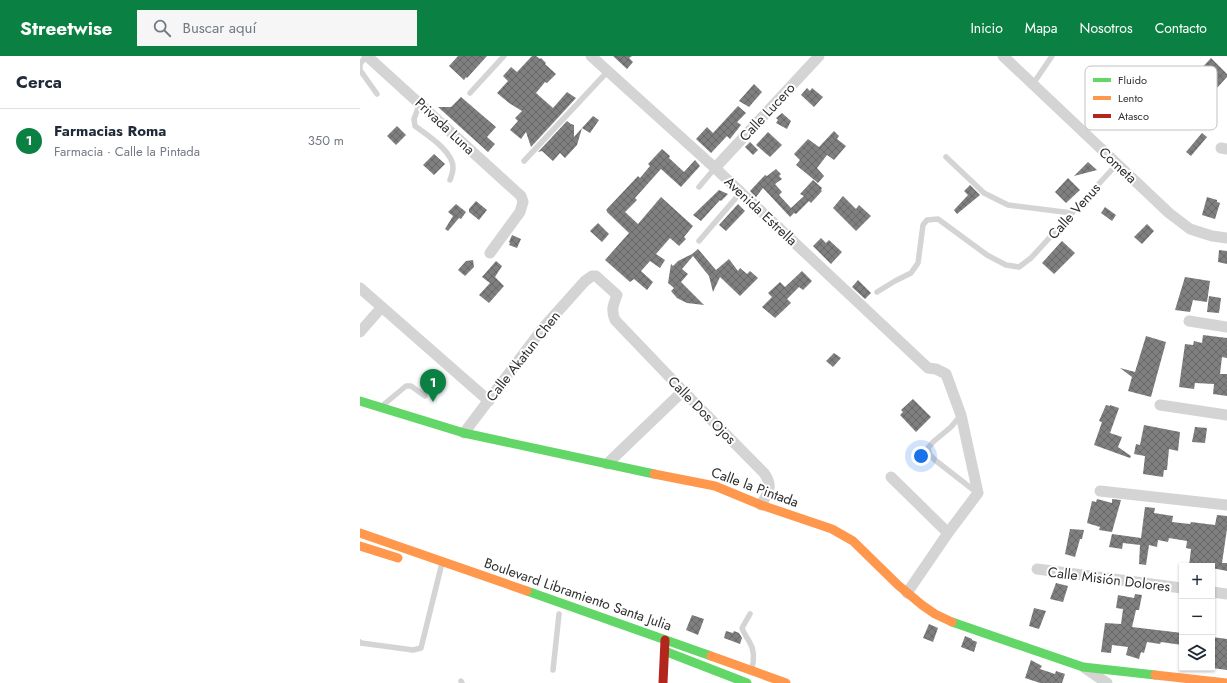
<!DOCTYPE html>
<html lang="es">
<meta charset="utf-8">
<style>
:root{--surface:#fff;--page:#f6f6f7;--text:#1f2937;--muted:#747a83;--line:#e0e1e3;--accent:#0b8043}
body{margin:0;font-family:Jost,sans-serif;background:var(--page);color:var(--text)}
.controls{position:absolute;right:12px;bottom:12px;display:grid;overflow:hidden;border-radius:0px;box-shadow:0 1px 3px #0004}
.controls button{width:36px;height:36px;display:grid;place-items:center;padding:0;border:0;border-bottom:1px solid var(--line);background:var(--surface);color:var(--text);font:20px sans-serif}
.you{position:absolute;left:561px;top:400px;width:14px;height:14px;margin:-10px;border:3px solid #fff;border-radius:50%;background:#1a73e8;box-shadow:0 0 0 6px #1a73e833}
.badge{display:grid;place-items:center;width:26px;height:26px;border-radius:50%;background:var(--accent);color:#fff;font-size:13px;font-weight:700}
.pin{position:absolute;translate:-50% -33px;filter:drop-shadow(0 1px 2px #0008)}
.pin::after{content:'';position:absolute;top:21px;width:14px;height:12px;background:inherit;clip-path:polygon(0 0,100% 0,50% 100%)}
.list{margin:0;padding:0;list-style:none}
h2{display:flex;justify-content:space-between;align-items:center;height:52px;margin:0;padding:0 16px;font-size:17px}
h2 small{font-size:13px;font-weight:400;color:var(--muted)}
.list li{display:grid;grid-template-columns:26px 1fr auto;gap:12px;align-items:center;box-sizing:border-box;height:64px;padding:0 16px;border-top:1px solid var(--line)}
.list b{display:block;font-size:15px;white-space:nowrap}
.list p{margin:0;font-size:13px;white-space:nowrap;color:var(--muted)}
.list em{font-size:13px;font-style:normal;color:var(--muted)}
.icon{flex:none;width:22px;height:22px;fill:none;stroke:currentColor;stroke-width:2;stroke-linecap:round;stroke-linejoin:round}
.map{position:relative;flex:none;width:867px;height:627px;overflow:hidden}
header{display:flex;align-items:center;gap:24px;box-sizing:border-box;height:56px;padding:0 20px;background:var(--accent);color:#fff}
header strong{font-size:19px}
nav{display:flex;gap:22px;margin-inline-start:auto;font-size:14px}
.search{width:280px;height:36px;background:var(--page);display:flex;align-items:center;gap:10px;box-sizing:border-box;padding:0 14px;border-radius:0px;color:var(--muted);font-size:15px}
main{display:flex}
aside{flex:1;background:var(--surface)}
.map>svg:first-child{display:block}
</style>
<header>
<strong>Streetwise</strong>
<div class="search"><svg class="icon" aria-label="search" viewBox="0 0 24 24"><circle cx="10" cy="10" r="6"/><path d="M15 15l6 6"/></svg>Buscar aquí</div>
<nav><a>Inicio</a><a>Mapa</a><a>Nosotros</a><a>Contacto</a></nav>
</header>
<main>
<aside>
<h2>Cerca<small></small></h2>
<ul class="list">
<li><span class="badge">1</span><div><b>Farmacias Roma</b><p>Farmacia · Calle la Pintada</p></div><em>350 m</em></li>
</ul>
</aside>
<div class="map">
<svg width="867" height="627" viewBox="0 0 867 627">
<defs>
<pattern id="building-cross-hatch" width="8" height="8" patternUnits="userSpaceOnUse"><rect width="8" height="8" fill="#7f7f7f"/><path d="M0 0l8 8M0 8l8-8" fill="none" stroke="#686868"/></pattern>
</defs>
<rect width="100%" height="100%" fill="#fff"/>
<!-- building -->
<g fill="url(#building-cross-hatch)">
<polygon points="98,0 127,0 107,22 106,21 104,24 89,10"/>
<polygon points="172,0 176,0 180,3 181,2 186,7 185,8 196,18 187,27 185,26 176,37 193,52 207,36 216,42 171,91 166,76 161,83 150,74 158,65 155,62 162,55 149,47 137,37 148,25 143,20 151,11 157,16"/>
<polygon points="253,0 272,0 269,2 273,6 267,13"/>
<polygon points="851,2 867,18 867,21 831,60 813,43"/>
<polygon points="394,28 402,36 389,51 379,45"/>
<polygon points="447,32 450,35 452,32 463,41 454,51 441,39"/>
<polygon points="101,41 136,71 127,81 135,88 128,96 78,51 91,51"/>
<polygon points="378,50 386,57 377,66 381,69 370,83 367,80 351,97 336,83 347,71 353,77"/>
<polygon points="422,57 431,65 427,73 416,67 418,64 416,62"/>
<polygon points="233,60 239,64 230,77 222,72"/>
<polygon points="207,65 211,68 214,69 214,81 222,72 217,89 205,102 200,97 193,105 182,95 178,96"/>
<polygon points="37,70 46,79 36,89 27,80"/>
<polygon points="474,75 479,80 477,83 486,90 474,104 467,99 457,112 464,120 458,127 436,109 440,104 434,98 448,83 459,91"/>
<polygon points="408,76 422,89 410,101 396,89"/>
<polygon points="842,77 847,81 831,100 826,96"/>
<polygon points="390,86 398,94 393,99 385,91"/>
<polygon points="302,93 310,100 309,102 324,116 335,104 340,110 321,131 301,113 275,142 277,144 265,156 278,168 301,141 333,170 324,181 326,183 319,190 310,182 296,198 305,204 300,212 290,205 281,215 293,226 287,234 274,223 270,226 245,204 269,177 247,156 247,155 246,154 278,120 280,122 290,110 288,108"/>
<polygon points="74,98 85,108 74,119 63,109"/>
<polygon points="728,106 737,114 714,120"/>
<polygon points="416,113 421,118 419,120 422,123 415,128 422,136 419,139 431,152 444,140 440,138 453,124 462,132 461,134 462,135 451,147 449,145 436,158 434,157 430,161 403,132 396,141 390,135 405,119 407,120"/>
<polygon points="708,122 720,134 706,147 695,136"/>
<polygon points="610,129 620,139 597,158 594,154 608,139 604,135"/>
<polygon points="359,134 368,138 361,145 360,144 341,165 333,159"/>
<polygon points="483,140 496,153 499,149 511,160 496,175 473,152"/>
<polygon points="847,141 857,144 857,146 860,147 855,163 842,159"/>
<polygon points="116,145 127,154 119,164 109,156 109,153"/>
<polygon points="96,148 106,156 101,163 99,162 88,175 85,173 93,160 88,156"/>
<polygon points="378,148 385,155 366,175 359,169"/>
<polygon points="745,151 756,159 752,165 741,157"/>
<polygon points="238,167 249,178 242,186 230,175"/>
<polygon points="787,168 794,175 782,188 774,181"/>
<polygon points="152,179 161,183 157,192 149,189 150,187 149,186"/>
<polygon points="461,182 466,187 469,184 482,196 471,208 453,190"/>
<polygon points="702,185 715,197 694,218 682,207"/>
<polygon points="338,193 356,214 369,203 378,215 380,212 387,218 390,215 398,222 380,240 360,221 353,236 349,220 333,200 322,213 328,218 321,226 344,249 327,247 317,242 311,235 314,232 308,227 311,208 313,210 318,205 332,198"/>
<polygon points="859,194 867,195 867,208 858,206"/>
<polygon points="113,204 114,211 105,220 98,214 106,205"/>
<polygon points="136,205 142,210 135,221 144,230 129,247 119,239 130,227 122,221"/>
<polygon points="442,215 452,225 443,234 439,231 427,243 431,247 415,262 402,251 412,241 408,237 420,226 425,231"/>
<polygon points="825,221 850,225 847,246 833,244 830,256 815,254"/>
<polygon points="498,224 511,237 505,243 492,231"/>
<polygon points="849,240 861,242 859,257 847,256"/>
<polygon points="843,279 867,282 867,302 862,301 860,318 867,318 867,340 853,338 854,328 835,327 834,333 819,331 825,288 833,289 834,285 842,287"/>
<polygon points="786,280 806,286 791,341 768,335 772,321 760,312 775,316"/>
<polygon points="474,297 481,302 473,311 466,305"/>
<polygon points="553,343 571,361 556,376 540,359 543,356 541,354"/>
<polygon points="746,349 750,350 750,349 759,352 750,377 762,381 758,391 771,400 770,402 734,389 742,366 739,365"/>
<polygon points="784,369 820,376 818,395 809,393 807,414 804,414 803,421 783,418 785,400 774,398 776,388 780,389"/>
<polygon points="835,371 847,372 845,387 832,386"/>
<polygon points="737,443 752,447 752,443 761,444 752,476 739,474 740,471 727,467 732,445 736,446"/>
<polygon points="785,451 795,452 794,457 813,460 812,466 830,468 831,466 855,469 857,459 867,460 867,473 862,507 867,507 867,515 852,512 852,510 829,510 831,493 826,492 827,485 809,482 808,486 798,484 797,491 789,489 786,509 779,508 780,489 763,487 762,493 749,491 752,478 781,482"/>
<polygon points="710,473 724,474 722,483 720,483 715,501 705,498"/>
<polygon points="696,527 708,530 703,546 690,543"/>
<polygon points="775,538 782,539 779,554 776,554 772,571 822,577 822,589 801,586 800,588 787,586 784,597 781,596 779,603 766,599 768,591 752,589 751,597 741,596 745,567 761,568 763,553 756,552 758,539 774,542"/>
<polygon points="674,552 686,555 679,573 669,570"/>
<polygon points="332,559 344,563 338,579 326,574"/>
<polygon points="569,568 578,572 573,586 563,582"/>
<polygon points="366,575 373,577 374,575 379,577 382,582 380,588 364,582"/>
<polygon points="605,580 612,583 612,584 617,586 614,596 601,591"/>
<polygon points="852,581 867,583 867,614 852,612"/>
<polygon points="671,604 682,610 680,613 695,618 696,615 705,618 702,627 680,627 665,622"/>
</g>
<g fill="none" stroke-linecap="round" stroke-linejoin="round">
<!-- lane -->
<g stroke="#d4d4d4" stroke-width="5.5">
<polyline points="6,0 0,8 0,14 17,38"/>
<polyline points="673,28 692,0"/>
<polyline points="110,37 144,0"/>
<path d="M 60,47 L 54,63 L 55,70 C 67,79 94,96 93,112 C 93,116 91,121 90,124"/>
<polyline points="586,101 624,137 648,149 712,157"/>
<polyline points="164,105 248,15"/>
<polyline points="339,131 355,112"/>
<polyline points="339,185 381,136"/>
<polyline points="517,236 535,225 551,217 558,207 563,169 567,164 578,163 627,199 646,209 659,211 671,202 757,108"/>
<polyline points="22,350 46,330 51,330 65,340"/>
<polyline points="601,359 591,371 573,386 568,392 570,399 575,404 616,436"/>
<path d="M 390,558 L 382,572 C 384,578 387,581 390,587 C 395,595 394,604 392,613"/>
<polyline points="0,586 1,587 53,594 61,592 82,507"/>
<polyline points="193,614 199,558"/>
<polyline points="101,625 102,627"/>
</g>
<!-- street -->
<g stroke="#d4d4d4" stroke-width="11">
<polyline points="7,0 161,140 163,146 160,156 130,197"/>
<polyline points="231,0 355,112 568,312 576,313 586,318 601,359 618,437 588,477 547,537"/>
<polyline points="643,0 809,157 830,173 852,180 867,182"/>
<polyline points="861,92 867,93"/>
<polyline points="355,112 459,0"/>
<polyline points="0,232 129,345"/>
<polyline points="829,265 867,271"/>
<polyline points="0,276 21,252"/>
<polyline points="800,349 867,359"/>
<path d="M 104,377 L 183,272 L 225,225 L 232,220 L 236,220 L 257,239 C 253,249 251,254 255,264 L 323,335 L 404,417 C 414,431 408,436 401,449"/>
<polyline points="247,408 323,335"/>
<polyline points="531,421 588,477"/>
<polyline points="740,435 867,449"/>
<polyline points="677,513 822,532"/>
<polyline points="852,536 867,538"/>
<polyline points="725,612 747,627"/>
</g>
<!-- fast -->
<g stroke="#63d668" stroke-width="9">
<polyline points="0,345 104,377 294,418"/>
<polyline points="167,535 351,600"/>
<polyline points="592,566 723,611 795,619"/>
<polyline points="307,596 387,627"/>
</g>
<!-- slow -->
<g stroke="#ff974d" stroke-width="9">
<polyline points="294,418 355,430 401,449 472,473 493,485 538,529 562,549 575,558 592,566"/>
<polyline points="0,477 167,535"/>
<polyline points="0,490 38,502"/>
<polyline points="351,600 426,627"/>
<polyline points="795,619 867,627"/>
</g>
<!-- jam -->
<polyline stroke="#b3261e" stroke-width="9" points="303,627 305,584"/>
</g>
<g text-anchor="middle" dominant-baseline="central" stroke-width="4" stroke-linejoin="round" paint-order="stroke">
<!-- street labels -->
<g font-size="14" fill="#2f2f2f" stroke="#fff">
<text transform="translate(407 56) rotate(-47)">Calle Lucero</text>
<text transform="translate(85 70) rotate(43)">Privada Luna</text>
<text transform="translate(758 109) rotate(43)">Cometa</text>
<text transform="translate(401 155) rotate(43)">Avenida Estrella</text>
<text transform="translate(714 155) rotate(-48)">Calle Venus</text>
<text transform="translate(163 300) rotate(-52)">Calle Akatun Chen</text>
<text transform="translate(342 354) rotate(45)">Calle Dos Ojos</text>
<text transform="translate(395 431) rotate(20)">Calle la Pintada</text>
<text transform="translate(749 523) rotate(7)">Calle Misión Dolores</text>
<text transform="translate(218 538) rotate(19)">Boulevard Libramiento Santa Julia</text>
</g>
</g>
<!-- legend -->
<rect x="725" y="10" width="132" height="64" rx="6" fill="#fff" stroke="#c1c1c1" stroke-width="1"/>
<rect x="733" y="22" width="18" height="4" fill="#63d668"/>
<rect x="733" y="40" width="18" height="4" fill="#ff974d"/>
<rect x="733" y="58" width="18" height="4" fill="#b3261e"/>
<g font-size="11" fill="#2f2f2f">
<text x="758" y="28">Fluido</text>
<text x="758" y="46">Lento</text>
<text x="758" y="64">Atasco</text>
</g>
</svg>
<div class="controls">
<button>+</button>
<button>−</button>
<button><svg class="icon" aria-label="layers" viewBox="0 0 24 24"><path d="M12 4l9 5-9 5-9-5zM3 14l9 5 9-5"/></svg></button>
</div>
<div class="you"></div>
<div class="pin badge" style="left:73px;top:346px">1</div>
</div>
</main>
